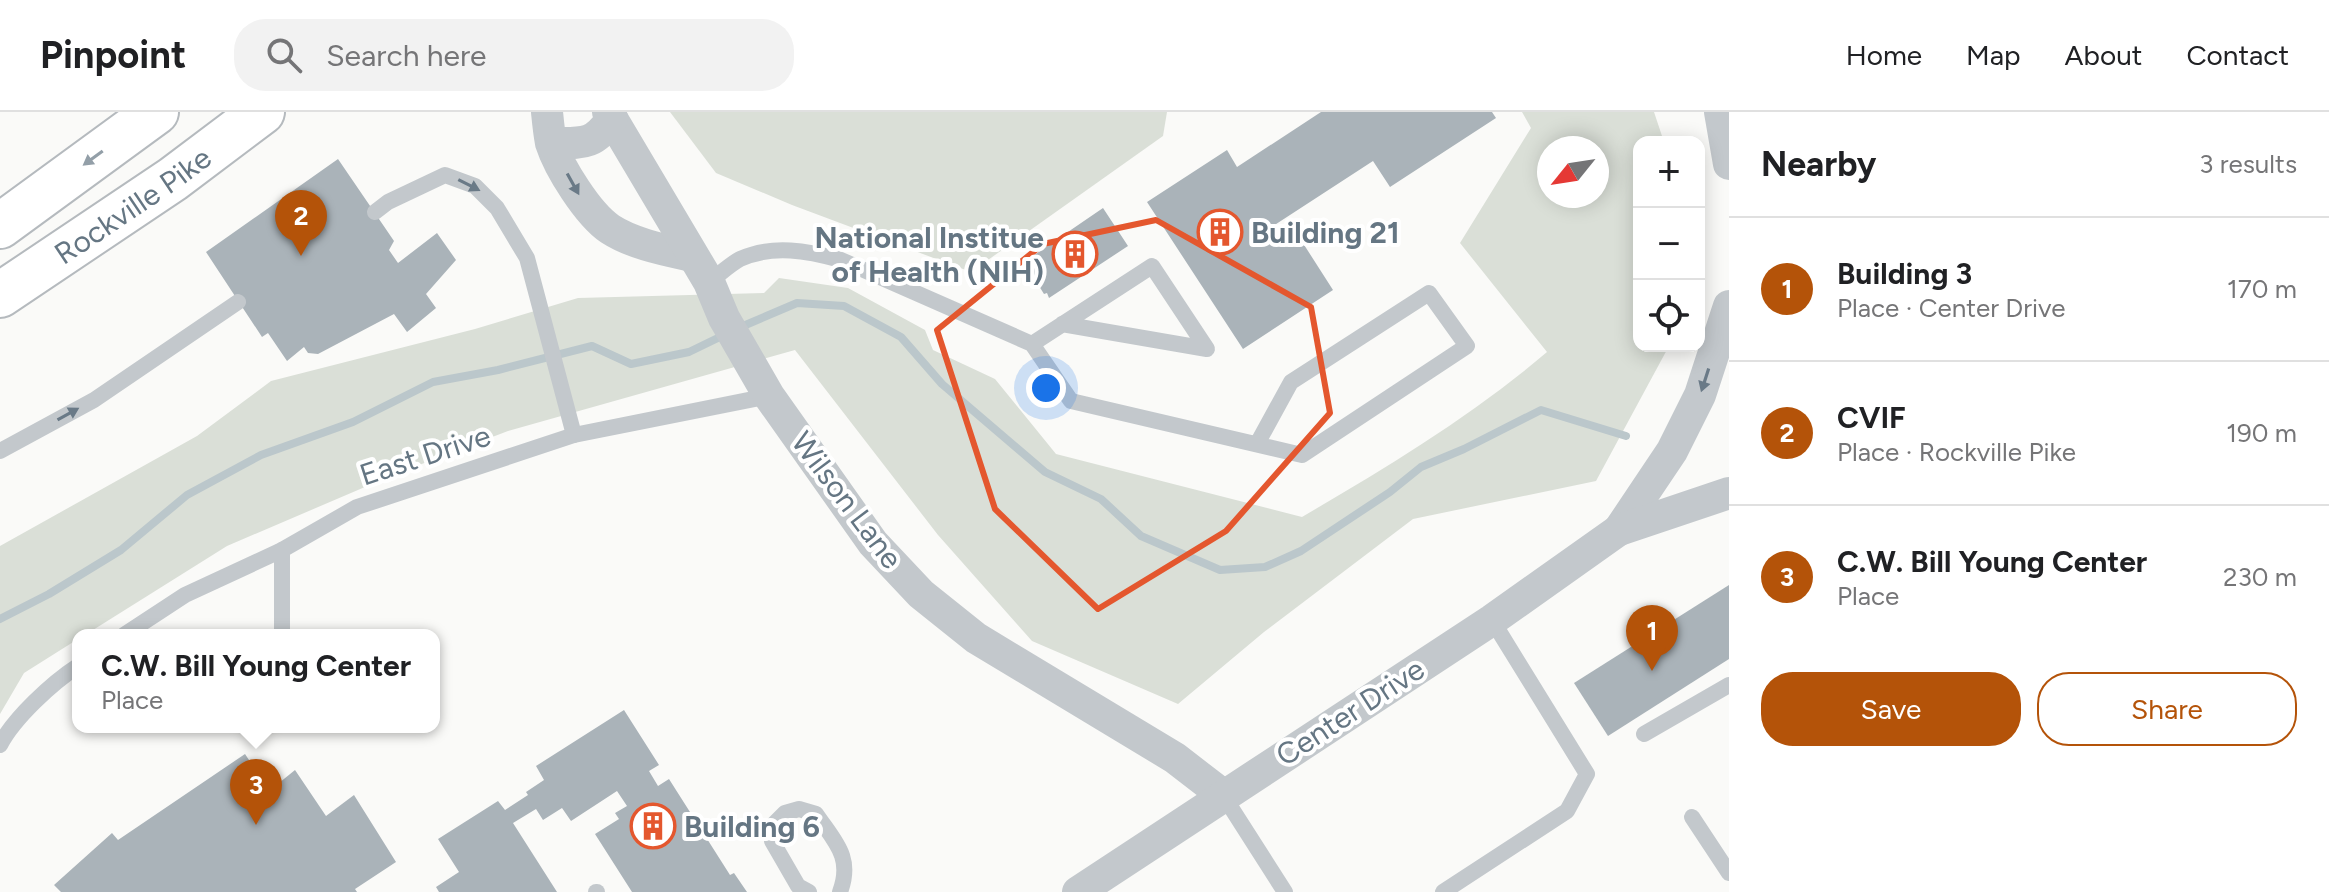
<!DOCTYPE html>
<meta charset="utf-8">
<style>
:root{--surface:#fff;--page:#f2f2f2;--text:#202124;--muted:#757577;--line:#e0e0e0;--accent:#b45309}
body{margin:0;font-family:Figtree,sans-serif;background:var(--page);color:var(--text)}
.controls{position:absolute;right:24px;top:24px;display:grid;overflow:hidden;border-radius:16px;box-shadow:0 4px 20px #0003}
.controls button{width:72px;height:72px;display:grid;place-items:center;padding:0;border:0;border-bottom:2px solid var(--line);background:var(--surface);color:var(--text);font:40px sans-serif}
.compass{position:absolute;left:1537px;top:24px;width:72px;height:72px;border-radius:50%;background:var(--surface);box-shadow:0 4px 20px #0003;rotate:240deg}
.you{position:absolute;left:1046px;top:276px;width:28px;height:28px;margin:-20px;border:6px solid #fff;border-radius:50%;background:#1a73e8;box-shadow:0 0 0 12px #1a73e833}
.badge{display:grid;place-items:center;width:52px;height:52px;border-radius:50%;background:var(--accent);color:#fff;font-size:26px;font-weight:700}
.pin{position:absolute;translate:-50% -66px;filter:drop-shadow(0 2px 4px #0008)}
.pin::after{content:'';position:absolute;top:42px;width:28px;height:24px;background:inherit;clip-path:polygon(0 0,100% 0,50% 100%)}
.popup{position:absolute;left:72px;top:517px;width:368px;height:104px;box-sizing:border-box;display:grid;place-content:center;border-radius:16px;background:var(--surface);filter:drop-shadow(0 2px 6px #0005);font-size:26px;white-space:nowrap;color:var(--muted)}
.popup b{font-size:30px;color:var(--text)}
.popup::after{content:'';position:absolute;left:50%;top:100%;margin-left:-16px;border:16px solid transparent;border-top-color:var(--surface)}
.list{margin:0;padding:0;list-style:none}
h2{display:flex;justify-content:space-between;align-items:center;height:104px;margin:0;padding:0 32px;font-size:34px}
h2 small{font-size:26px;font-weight:400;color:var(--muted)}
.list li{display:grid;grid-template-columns:52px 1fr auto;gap:24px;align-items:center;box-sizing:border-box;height:144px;padding:0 32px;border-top:2px solid var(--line)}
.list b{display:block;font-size:30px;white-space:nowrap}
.list p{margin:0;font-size:26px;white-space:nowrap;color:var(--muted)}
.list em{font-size:26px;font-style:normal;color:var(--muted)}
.actions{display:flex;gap:16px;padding:24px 32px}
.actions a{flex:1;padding:18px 0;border:2px solid var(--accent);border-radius:32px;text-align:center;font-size:28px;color:var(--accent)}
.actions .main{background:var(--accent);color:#fff}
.icon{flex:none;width:44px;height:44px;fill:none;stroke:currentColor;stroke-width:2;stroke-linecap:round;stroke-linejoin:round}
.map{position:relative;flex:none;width:1729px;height:780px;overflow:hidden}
header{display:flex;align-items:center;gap:48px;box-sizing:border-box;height:112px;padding:0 40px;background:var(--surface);border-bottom:2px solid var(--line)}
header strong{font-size:38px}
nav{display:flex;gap:44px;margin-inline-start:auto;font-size:28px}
.search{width:560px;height:72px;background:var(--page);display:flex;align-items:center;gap:20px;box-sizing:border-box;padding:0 28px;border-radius:32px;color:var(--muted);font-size:30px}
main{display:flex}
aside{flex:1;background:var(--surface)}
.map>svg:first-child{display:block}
</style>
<header>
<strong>Pinpoint</strong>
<div class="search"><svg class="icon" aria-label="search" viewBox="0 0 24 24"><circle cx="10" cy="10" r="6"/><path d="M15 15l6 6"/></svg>Search here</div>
<nav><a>Home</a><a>Map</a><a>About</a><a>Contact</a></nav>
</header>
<main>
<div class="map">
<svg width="1729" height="780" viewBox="0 0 1729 780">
<rect width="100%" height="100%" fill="#fafaf8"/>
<!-- green -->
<g fill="#dadfd7" fill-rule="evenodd">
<polygon points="670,0 1167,0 1163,24 971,160 792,93 716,61"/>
<path d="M 1522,0 L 1654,0 L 1664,30 L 1639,30 L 1639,234 L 1669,234 L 1596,369 L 1413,407 L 1264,520 L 1178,592 L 1032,529 L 938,423 L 795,238 L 508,319 L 393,363 L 227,434 L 85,523 L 78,523 L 78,527 L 24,561 L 0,602 L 0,434 L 197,324 L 271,269 L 475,217 L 578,186 L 764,181 L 779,166 L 848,176 L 925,218 L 933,238 L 995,267 L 1056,342 L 1302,405 C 1387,355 1472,304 1547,240 L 1460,131 L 1531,16 ZM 1549,36 L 1597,36 L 1597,84 L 1549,84 Z"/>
</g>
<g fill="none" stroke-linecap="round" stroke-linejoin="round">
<!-- stream -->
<g stroke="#bbc7cb" stroke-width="8">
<polyline points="736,217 797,191 844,194 901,225 942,272 1045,360 1101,387 1141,424 1220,458 1265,455 1301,439 1390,380 1421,355 1464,337 1541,298 1626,324"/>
<polyline points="0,507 49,482 121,438 187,383 261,343 353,310 433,270 498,258 592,234 631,252 689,240 724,223"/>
</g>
</g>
<!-- building -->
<g fill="#aab3b9">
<polygon points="1321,0 1492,0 1496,6 1390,75 1373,49 1270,116 1276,125 1292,114 1333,178 1243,237 1147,90 1227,38 1237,55"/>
<polygon points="338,47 394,129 389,138 398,151 437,121 456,148 426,182 436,196 407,220 394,202 318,242 308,241 304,235 287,249 268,221 262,225 206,140"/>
<polygon points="1103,96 1128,134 1049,186 1047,181 1044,182 1024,150"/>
<polygon points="1729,473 1729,547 1608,624 1574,571"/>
<polygon points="624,598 659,653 649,659 658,674 669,667 730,763 734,761 747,780 632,780 595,722 619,707 615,701 627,694 617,679 571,709 562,696 543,708 536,697 513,711 557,780 439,780 436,775 459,760 438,727 498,689 505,698 528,683 526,680 544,668 536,654"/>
<polygon points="245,642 255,657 264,652 279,671 295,658 326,704 354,683 396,750 355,777 357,780 61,780 54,773 112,721 118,728"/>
</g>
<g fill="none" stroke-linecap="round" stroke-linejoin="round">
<!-- primary casing -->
<g stroke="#b5babe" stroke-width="48">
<g id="primary">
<polyline points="0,114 156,0"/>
<path id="s1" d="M 0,183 L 173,67 L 262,0"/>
</g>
</g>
<!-- lane -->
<g stroke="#c3c8cc" stroke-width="16">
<polyline points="375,100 388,90 445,63 475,74 497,96 527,146 574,323"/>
<path d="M 709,170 C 719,163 729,153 740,147 C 773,132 808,139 841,148 L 1032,232 L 1071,289 L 1302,343 L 1467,234 L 1429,181 L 1291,270 L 1257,332"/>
<polyline points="1032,232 1152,154 1207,237 1062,212"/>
<polyline points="0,339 94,288 238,190"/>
<polyline points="124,523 185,483 282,438 357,395 574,323 769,284"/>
<polyline points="282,523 282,438"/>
<polyline points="1644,622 1729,573"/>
<path d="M 0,633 C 14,606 52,571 78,554"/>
<polyline points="1223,683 1285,780"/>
<polyline points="1692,705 1729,761"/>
<polyline points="596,780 597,780"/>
<path d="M 809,780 L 798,774 L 772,729 L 774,712 L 785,701 L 799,697 L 816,702 C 835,730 853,745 840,780"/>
<polyline points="1443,780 1567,699 1587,662 1492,508"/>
</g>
<!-- street -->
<g stroke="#c3c8cc" stroke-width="32">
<path d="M 547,0 C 548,10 549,21 551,31 C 559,56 588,102 610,117 C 633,132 665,138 692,144"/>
<polyline points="608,0 709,170 724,206 769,284 873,431 921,482 976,526 1175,646 1223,683"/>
<polyline points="1720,0 1729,52"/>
<path d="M 552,31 C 582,31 594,34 612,6"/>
<polyline points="1619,418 1672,339 1700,283 1729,194"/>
<polyline points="1078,780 1492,508 1619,418 1729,381"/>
</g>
<!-- primary -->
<use href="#primary" stroke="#fff" stroke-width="44"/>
</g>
<!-- one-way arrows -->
<defs><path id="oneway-solid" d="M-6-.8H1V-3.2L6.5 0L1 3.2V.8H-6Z" transform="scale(2)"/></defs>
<use fill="#939fa8" href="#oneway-solid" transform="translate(93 46) rotate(144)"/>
<g fill="#6a7a87">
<use href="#oneway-solid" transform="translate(573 72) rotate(61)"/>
<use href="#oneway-solid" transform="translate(469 73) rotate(27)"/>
<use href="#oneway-solid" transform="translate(1705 268) rotate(108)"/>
<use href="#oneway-solid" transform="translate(68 302) rotate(-29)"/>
</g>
<!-- marked area -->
<path fill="none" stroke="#e4572e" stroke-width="6" stroke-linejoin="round" d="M 1156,108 L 1311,195 L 1330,301 L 1226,419 L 1098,497 L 995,397 L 937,218 L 1043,132 Z"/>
<!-- icons -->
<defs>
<g id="building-ring" transform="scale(2.3)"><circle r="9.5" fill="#fff" stroke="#e4572e" stroke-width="1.5"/><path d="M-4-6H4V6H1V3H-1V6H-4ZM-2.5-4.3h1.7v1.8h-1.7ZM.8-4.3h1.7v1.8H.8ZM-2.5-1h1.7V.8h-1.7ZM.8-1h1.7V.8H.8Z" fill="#e4572e"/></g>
</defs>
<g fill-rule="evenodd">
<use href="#building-ring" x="1220" y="120"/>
<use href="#building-ring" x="1075" y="142"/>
<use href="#building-ring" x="653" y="714"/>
</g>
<g text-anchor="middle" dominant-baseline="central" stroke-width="8" stroke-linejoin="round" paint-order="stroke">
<!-- street labels -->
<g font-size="30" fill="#657683" stroke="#fff">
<text stroke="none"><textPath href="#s1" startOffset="160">Rockville Pike</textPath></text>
<text transform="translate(425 343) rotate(-18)">East Drive</text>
<text transform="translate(847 388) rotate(53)">Wilson Lane</text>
<text transform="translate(1350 600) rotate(-33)">Center Drive</text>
</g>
<!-- poi labels -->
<g font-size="30" font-weight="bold" fill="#657683" stroke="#fff" text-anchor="start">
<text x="1251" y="120">Building 21</text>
<text x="1044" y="125" text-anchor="end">National Institue<tspan x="1044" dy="34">of Health (NIH)</tspan></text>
<text x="684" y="714">Building 6</text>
</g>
</g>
</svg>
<div class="controls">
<button>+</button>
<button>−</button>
<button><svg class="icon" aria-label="locate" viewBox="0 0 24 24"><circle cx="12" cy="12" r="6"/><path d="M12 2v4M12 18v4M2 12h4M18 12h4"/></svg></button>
</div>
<svg class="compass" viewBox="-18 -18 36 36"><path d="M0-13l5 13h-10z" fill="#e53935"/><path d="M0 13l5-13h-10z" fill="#757577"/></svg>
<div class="you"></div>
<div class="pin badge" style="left:1652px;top:559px">1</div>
<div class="pin badge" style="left:301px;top:144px">2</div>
<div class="pin badge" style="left:256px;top:713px">3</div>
<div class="popup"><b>C.W. Bill Young Center</b>Place</div>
</div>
<aside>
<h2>Nearby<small>3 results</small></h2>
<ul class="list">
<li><span class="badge">1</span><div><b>Building 3</b><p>Place · Center Drive</p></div><em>170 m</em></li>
<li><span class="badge">2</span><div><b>CVIF</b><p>Place · Rockville Pike</p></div><em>190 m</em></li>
<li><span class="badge">3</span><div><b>C.W. Bill Young Center</b><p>Place</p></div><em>230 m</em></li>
</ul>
<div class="actions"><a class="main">Save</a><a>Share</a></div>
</aside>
</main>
